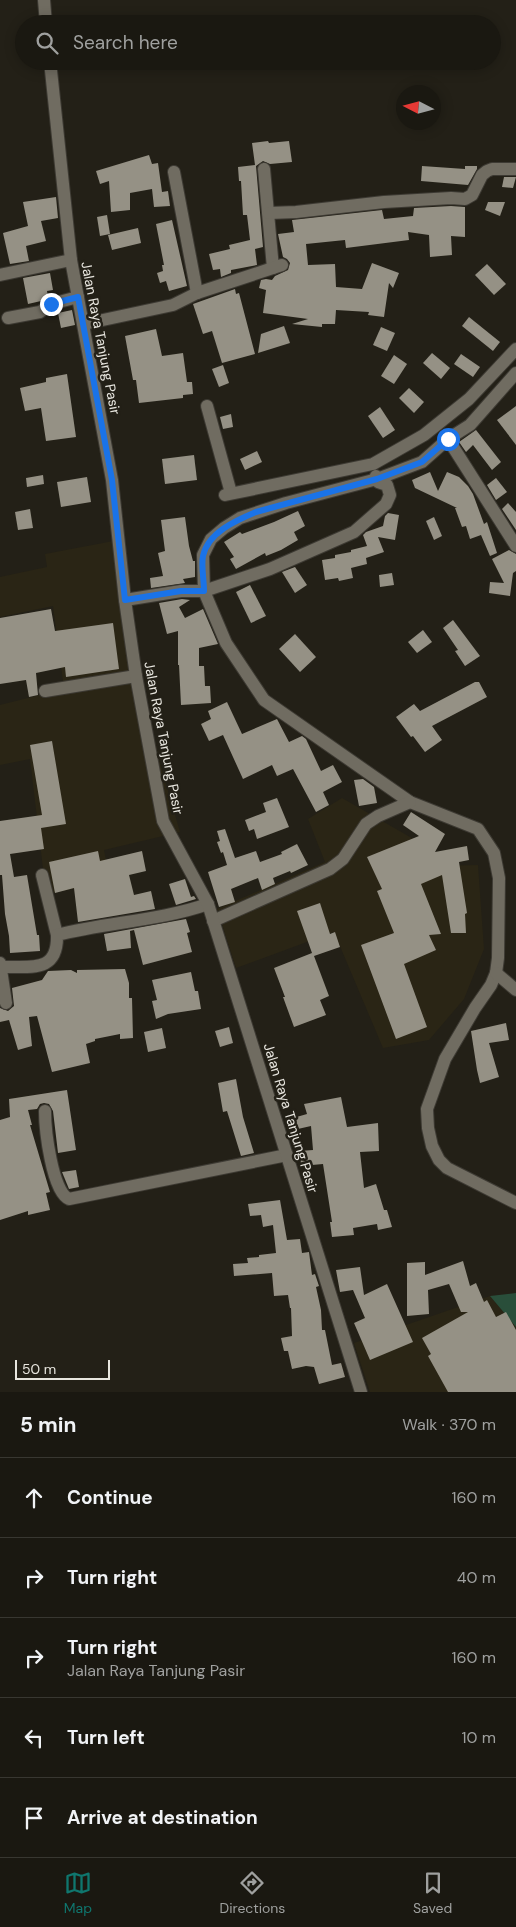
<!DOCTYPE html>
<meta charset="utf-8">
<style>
:root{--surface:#1a1811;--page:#23211a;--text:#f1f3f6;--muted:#9fa09f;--line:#383731;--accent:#0f766e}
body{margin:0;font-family:"DM Sans",sans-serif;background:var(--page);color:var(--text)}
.compass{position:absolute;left:396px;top:85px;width:45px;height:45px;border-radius:50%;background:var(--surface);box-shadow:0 2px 12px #0003;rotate:276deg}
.scale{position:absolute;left:15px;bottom:12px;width:95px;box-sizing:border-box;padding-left:5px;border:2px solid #e8e6df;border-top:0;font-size:14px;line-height:18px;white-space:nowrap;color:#e8e6df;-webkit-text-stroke:4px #232017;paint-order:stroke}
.stop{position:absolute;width:15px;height:15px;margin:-11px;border:4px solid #1a73e8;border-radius:50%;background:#fff}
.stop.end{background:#1a73e8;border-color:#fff;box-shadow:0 1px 5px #0008}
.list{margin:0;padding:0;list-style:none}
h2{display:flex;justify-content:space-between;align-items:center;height:65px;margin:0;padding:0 20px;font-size:21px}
h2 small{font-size:16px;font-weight:400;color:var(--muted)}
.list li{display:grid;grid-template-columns:32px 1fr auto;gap:15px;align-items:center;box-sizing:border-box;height:80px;padding:0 20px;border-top:1px solid var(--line)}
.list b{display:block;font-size:19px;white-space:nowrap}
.list p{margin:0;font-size:16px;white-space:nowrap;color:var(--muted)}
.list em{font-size:16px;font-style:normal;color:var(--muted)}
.icon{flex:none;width:28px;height:28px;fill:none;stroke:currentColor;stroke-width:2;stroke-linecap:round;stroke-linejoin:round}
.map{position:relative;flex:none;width:516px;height:1392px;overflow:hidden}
.search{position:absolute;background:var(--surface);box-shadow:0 2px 12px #0003;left:15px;right:15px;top:15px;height:55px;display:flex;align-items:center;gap:12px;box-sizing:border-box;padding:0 18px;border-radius:28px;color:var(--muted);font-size:19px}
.sheet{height:465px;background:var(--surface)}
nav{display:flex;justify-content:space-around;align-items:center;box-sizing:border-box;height:70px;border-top:1px solid var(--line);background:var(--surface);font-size:14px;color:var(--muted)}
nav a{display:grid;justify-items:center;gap:2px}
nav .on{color:var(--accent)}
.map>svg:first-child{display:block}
</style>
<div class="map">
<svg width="516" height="1392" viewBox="0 0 516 1392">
<rect width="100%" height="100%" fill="#232017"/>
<!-- built -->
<g fill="#2a2515">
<polygon points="124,539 137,661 160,763 180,832 104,850 110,882 46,894 30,759 0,765 0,705 64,689 53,606 0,617 0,577 47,567 45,554"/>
<polygon points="342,798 417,841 435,866 478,865 484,949 464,999 429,1040 383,1048 334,932 236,968 217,909 325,862 308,819"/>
<polygon points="490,1296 516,1327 516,1392 370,1392 354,1343"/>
</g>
<!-- green -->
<polygon fill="#294e3a" points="516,1293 516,1327 490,1296"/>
<!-- building -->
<g fill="#959185">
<polygon points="268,141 269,143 289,141 292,162 270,164 263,161 256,166 263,247 255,249 257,265 231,270 231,273 221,277 220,269 213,270 209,254 230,249 229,245 250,240 247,215 243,215 241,181 239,181 238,167 255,165 252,143"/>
<polygon points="149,155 152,164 158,163 162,192 168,191 170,206 154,207 152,189 130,193 130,210 111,212 109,181 100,184 96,171"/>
<polygon points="422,166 465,169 465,166 477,166 477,169 468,185 421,181"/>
<polygon points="504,177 516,177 513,188 502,187"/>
<polygon points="56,197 58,218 41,221 46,241 26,246 29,261 10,264 3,233 28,226 23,202"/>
<polygon points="488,202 505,202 500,216 485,210"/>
<polygon points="451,206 465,207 465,237 451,236 452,255 430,257 429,235 408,232 409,240 346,248 345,240 306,244 308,265 335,264 336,287 362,289 372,263 399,273 393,288 389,283 384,317 368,315 369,312 336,310 335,324 322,324 322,327 292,324 308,319 263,313 266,290 259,288 261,280 266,279 272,280 275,276 288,270 290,263 287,259 283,257 278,234 294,232 292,220 382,210 384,219 413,216 414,208"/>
<polygon points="107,215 110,234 100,236 97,217"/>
<polygon points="172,220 187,286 169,291 166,281 160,283 157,273 163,271 162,265 164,265 156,224"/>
<polygon points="138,228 141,243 112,250 108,235"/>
<polygon points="487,264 506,284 494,295 475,275"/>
<polygon points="50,273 53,290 47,291 48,297 41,301 28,304 23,278"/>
<polygon points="235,289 236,294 239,293 255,354 222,363 212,331 203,334 193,304"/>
<polygon points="72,310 75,325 61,328 58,313"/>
<polygon points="469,317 500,342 493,351 462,326"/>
<polygon points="284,326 290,343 258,353 261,334"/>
<polygon points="381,327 395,333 387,351 373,345"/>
<polygon points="156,329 162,356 183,353 187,382 192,382 193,394 183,395 183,398 139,403 136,380 133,380 125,336"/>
<polygon points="432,353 450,368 441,379 423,363"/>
<polygon points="461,354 480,367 473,377 454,364"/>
<polygon points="394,355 407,364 394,384 381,376"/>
<polygon points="223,365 229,383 219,387 212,369"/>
<polygon points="67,374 76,437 46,441 41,408 25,411 20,388 46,382 46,378"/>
<polygon points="409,388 424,402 414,413 399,398"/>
<polygon points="516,406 516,445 497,420"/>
<polygon points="380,407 395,430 383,438 368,416"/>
<polygon points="231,414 233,427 223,429 220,417"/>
<polygon points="476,430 501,462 492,470 473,445 466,452 459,442"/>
<polygon points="257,451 262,462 245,470 240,459"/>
<polygon points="194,455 197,480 165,484 162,459"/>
<polygon points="430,472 438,491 447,472 459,477 468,486 473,494 484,524 487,522 497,553 490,556 481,535 470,539 466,526 462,527 455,508 457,508 415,488 412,480"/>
<polygon points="43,475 44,484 27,487 26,478"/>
<polygon points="87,477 91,502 61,507 57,482"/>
<polygon points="496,478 507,492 496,500 487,485"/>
<polygon points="508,503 516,512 516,530 502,509"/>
<polygon points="30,509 33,528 18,530 15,512"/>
<polygon points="298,511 305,526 294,532 298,540 281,550 266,556 265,553 236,569 230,559 234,557 224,542 240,532 242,534 274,522"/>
<polygon points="388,513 399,515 395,540 378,537 384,552 366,558 367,564 351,568 353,578 339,581 338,578 325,580 322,560 335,558 335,555 351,552 351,550 367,546 363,535 366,532 383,526 385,516"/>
<polygon points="185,517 189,546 193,561 195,561 195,577 183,579 185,583 151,588 150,578 163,576 158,553 165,551 161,520"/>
<polygon points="434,517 442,536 434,540 426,521"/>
<polygon points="509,550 516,554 516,571 513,573 510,596 489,593 490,582 504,583 492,559"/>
<polygon points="295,567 307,585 295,593 282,572"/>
<polygon points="392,573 394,585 380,587 379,575"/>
<polygon points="250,585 266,616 251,623 236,592"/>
<polygon points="182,599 190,600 179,607 185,618 203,609 218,644 199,648 199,666 204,666 205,686 210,686 211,703 181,705 179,665 178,665 178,631 167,634 159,603"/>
<polygon points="51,609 55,631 113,623 119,669 66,677 65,667 36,673 38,695 29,697 26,680 0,684 0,618"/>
<polygon points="453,620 480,656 465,666 455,651 458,650 443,628"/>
<polygon points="423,630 432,642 417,653 408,642"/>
<polygon points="295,634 316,657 300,672 279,649"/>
<polygon points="475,682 479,682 487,697 432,726 442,740 425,752 413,736 411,737 396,717 414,704 420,711"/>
<polygon points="227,702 242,734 277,719 289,742 302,736 306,739 321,771 333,765 342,782 323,792 329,805 316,812 293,769 277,776 272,765 243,779 223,735 209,741 201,724 211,719 208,711"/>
<polygon points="52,741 66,824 41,828 44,849 10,854 14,877 27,875 37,935 39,935 40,951 10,953 9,936 5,914 2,875 0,875 0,821 42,815 30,745"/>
<polygon points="363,779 374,787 377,803 359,806 354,780"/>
<polygon points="277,798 289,827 257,839 254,829 249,831 245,820 266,812 263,803"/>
<polygon points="411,812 445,834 435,852 467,846 469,860 459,862 467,913 465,914 466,933 451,933 442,875 421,884 441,934 429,935 436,950 404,964 427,1027 396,1039 361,945 394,933 377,891 382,889 367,857 419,836 403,825"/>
<polygon points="225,829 235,858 256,851 260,862 282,854 281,852 297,844 308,865 291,873 290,871 273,878 275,884 262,890 258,878 231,889 235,902 219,907 208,872 227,865 223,852 221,853 217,842 220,841 217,831"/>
<polygon points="98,851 100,861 142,851 146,871 129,875 134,895 151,891 155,909 78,922 74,888 55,893 49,862"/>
<polygon points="185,879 191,897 194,896 196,899 176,905 169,884"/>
<polygon points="320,903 330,934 335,932 340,947 314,956 329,996 320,1000 326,1015 294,1027 283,997 285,997 274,968 312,953 297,911"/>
<polygon points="186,919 190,932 187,933 192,952 143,965 134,930 130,931 131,948 107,951 104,934"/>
<polygon points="125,969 129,983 129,998 132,998 133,1038 120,1039 120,1034 95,1039 95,1041 86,1044 90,1063 52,1072 37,1016 29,1017 32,1046 18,1050 9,1020 0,1022 0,1008 8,1011 14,1006 12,988 42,980 48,971 71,970 77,973 77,970"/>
<polygon points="191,972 195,991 198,991 201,1009 168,1014 156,1019 152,1001 157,1000 152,980"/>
<polygon points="506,1023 509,1040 489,1043 499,1077 480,1083 477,1070 471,1031"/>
<polygon points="229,1027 233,1043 220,1047 215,1031"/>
<polygon points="162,1028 166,1048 148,1052 144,1032"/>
<polygon points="236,1079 243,1117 254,1153 241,1156 227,1111 223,1112 218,1083"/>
<polygon points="67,1090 76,1150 58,1153 53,1111 49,1104 44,1103 40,1104 37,1109 28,1110 32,1125 30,1125 50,1192 46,1193 50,1210 28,1215 28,1211 0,1220 0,1120 10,1117 9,1099"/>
<polygon points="341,1097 347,1127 378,1123 379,1151 360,1152 364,1188 376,1184 384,1210 387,1210 392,1227 378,1230 377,1224 353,1228 354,1235 332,1237 330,1222 332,1222 323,1164 301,1166 300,1151 313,1150 311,1126 289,1131 286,1120 307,1114 304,1104"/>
<polygon points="76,1170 79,1187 69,1189 62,1172"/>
<polygon points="280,1200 287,1240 300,1239 302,1253 309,1252 312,1275 315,1274 319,1286 316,1287 321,1310 322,1330 325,1330 332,1365 341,1363 345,1377 319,1384 314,1367 306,1366 292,1369 288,1351 284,1351 281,1338 292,1336 291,1308 290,1308 288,1295 274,1296 272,1273 234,1276 233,1264 248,1263 247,1258 259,1257 259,1255 276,1253 273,1225 263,1227 261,1215 250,1216 248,1204"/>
<polygon points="463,1261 470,1286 476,1283 484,1302 487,1300 496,1317 506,1312 516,1330 516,1392 448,1392 428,1356 431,1354 422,1338 468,1312 461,1312 449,1284 428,1290 429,1314 407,1316 407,1263 425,1262 425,1275"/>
<polygon points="360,1267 364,1295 387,1284 413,1342 370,1360 354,1323 365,1318 353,1290 340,1292 336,1270"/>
</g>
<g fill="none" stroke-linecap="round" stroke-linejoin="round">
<!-- minor casing -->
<g stroke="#3d3a33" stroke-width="14">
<g id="minor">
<polyline points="264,169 273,268"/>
<polyline points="174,172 197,293"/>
<polyline points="269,213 296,212 384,202 451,198 465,199 472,195 482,175 487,171 492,169 516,169"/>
<polyline points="0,275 71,260"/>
<polyline points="8,318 40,312 51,304 78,297"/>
<polyline points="84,324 173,305 197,293 282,265"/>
<polyline points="516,373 470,425 448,439 422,462 377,479 286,503 240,518 224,528 211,539 203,555 204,591 226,643 264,700 410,802 478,829 494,853 499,878 498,958 496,973 491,985 475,1008 445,1059 427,1109 428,1128 432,1146 439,1160 447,1168 516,1203"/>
<polyline points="207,406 231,493"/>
<polyline points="448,439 516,546"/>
<polyline points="225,495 373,464 424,435 469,399 516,349"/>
<polyline points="125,600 181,591 204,591 270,569 354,532 386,504 390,495 387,485 378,482 376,476"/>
<polyline points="45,691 136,676"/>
<polyline points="42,875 57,935"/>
<polyline points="213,921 330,869 343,859 366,824 378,816 410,802"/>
<polyline points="0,963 6,1003"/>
<path d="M 1,967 C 30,966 58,974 57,935 C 107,922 159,921 208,904"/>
<polyline points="496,973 516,990"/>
<path d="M 45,1111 C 45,1129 52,1192 69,1199 L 287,1155"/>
</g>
</g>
<!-- tertiary casing -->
<g stroke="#3d3a33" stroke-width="14">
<g id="tertiary">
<polyline points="44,0 46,24"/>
<polyline points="50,61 71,260 112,480 125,600 136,676 163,821 208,904 361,1392"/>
</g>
</g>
<!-- minor -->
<use href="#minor" stroke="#706c61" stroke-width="12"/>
<!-- tertiary -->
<use href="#tertiary" stroke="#706c61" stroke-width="12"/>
</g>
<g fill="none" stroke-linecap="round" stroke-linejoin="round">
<!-- route -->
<path stroke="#1a73e8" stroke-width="6" d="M 51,304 L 78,297 L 112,480 L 125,600 L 181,591 L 204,591 C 204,580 201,566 203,556 C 208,532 237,520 256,512 L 377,479 L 422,462 L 448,439"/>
</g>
<g text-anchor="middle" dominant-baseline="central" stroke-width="5" stroke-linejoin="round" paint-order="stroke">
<!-- street labels -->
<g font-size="14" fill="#e8e6df" stroke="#232017">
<text transform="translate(101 338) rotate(79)">Jalan Raya Tanjung Pasir</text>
<text transform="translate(164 738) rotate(79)">Jalan Raya Tanjung Pasir</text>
<text transform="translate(291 1118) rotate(73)">Jalan Raya Tanjung Pasir</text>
</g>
</g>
</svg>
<svg class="compass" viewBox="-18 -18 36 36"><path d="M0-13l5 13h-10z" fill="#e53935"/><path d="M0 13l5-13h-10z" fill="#9fa09f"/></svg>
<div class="scale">50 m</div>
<div class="stop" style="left:448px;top:439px"></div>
<div class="stop end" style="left:51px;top:304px"></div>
<div class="search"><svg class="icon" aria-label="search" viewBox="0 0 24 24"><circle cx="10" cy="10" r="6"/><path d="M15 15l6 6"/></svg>Search here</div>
</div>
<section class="sheet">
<h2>5 min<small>Walk · 370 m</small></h2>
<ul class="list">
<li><svg class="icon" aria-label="ahead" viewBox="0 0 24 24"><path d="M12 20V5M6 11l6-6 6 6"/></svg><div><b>Continue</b></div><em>160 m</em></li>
<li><svg class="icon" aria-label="right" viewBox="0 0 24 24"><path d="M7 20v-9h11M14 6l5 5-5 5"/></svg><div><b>Turn right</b></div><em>40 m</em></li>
<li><svg class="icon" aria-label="right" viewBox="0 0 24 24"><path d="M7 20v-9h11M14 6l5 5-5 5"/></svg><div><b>Turn right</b><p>Jalan Raya Tanjung Pasir</p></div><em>160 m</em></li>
<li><svg class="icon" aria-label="left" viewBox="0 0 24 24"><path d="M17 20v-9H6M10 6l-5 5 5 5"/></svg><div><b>Turn left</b></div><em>10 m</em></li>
<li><svg class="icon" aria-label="arrive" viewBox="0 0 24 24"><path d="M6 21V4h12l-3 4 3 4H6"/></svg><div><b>Arrive at destination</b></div></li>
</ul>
</section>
<nav>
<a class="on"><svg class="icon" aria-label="map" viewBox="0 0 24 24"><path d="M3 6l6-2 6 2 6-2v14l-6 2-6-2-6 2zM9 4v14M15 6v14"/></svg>Map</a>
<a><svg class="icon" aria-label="directions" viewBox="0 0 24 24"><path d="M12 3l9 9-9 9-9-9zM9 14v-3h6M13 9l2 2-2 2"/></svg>Directions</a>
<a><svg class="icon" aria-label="saved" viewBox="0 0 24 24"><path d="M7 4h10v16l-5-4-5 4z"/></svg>Saved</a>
</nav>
